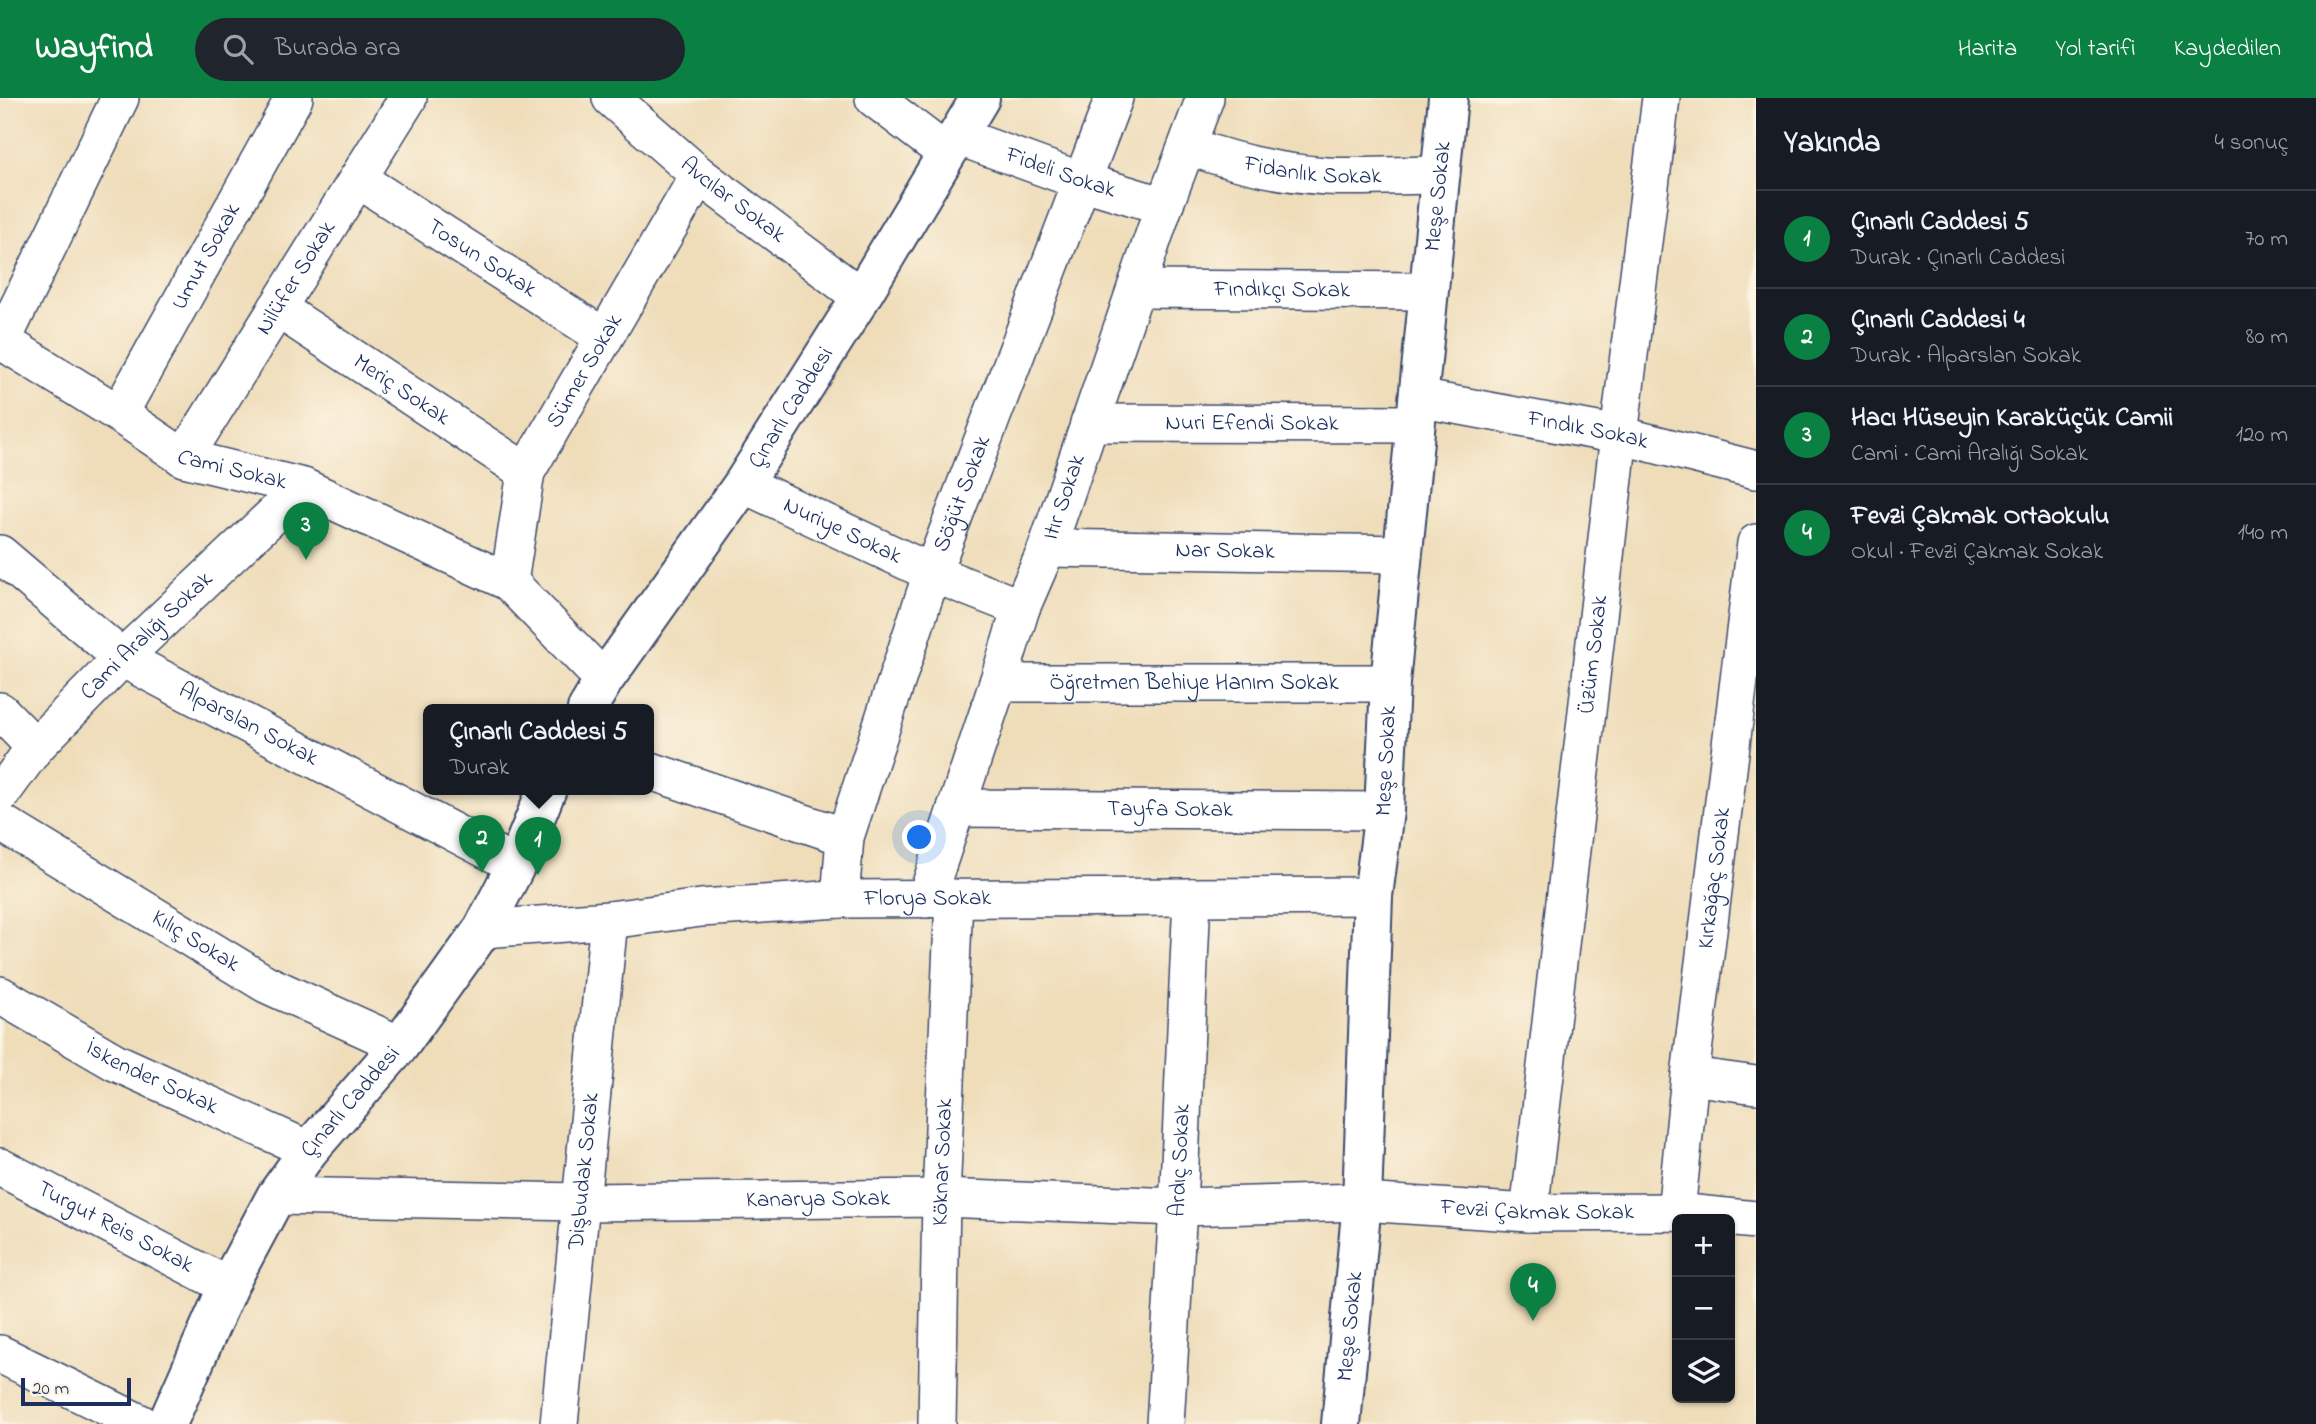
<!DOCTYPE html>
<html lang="tr">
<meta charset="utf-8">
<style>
:root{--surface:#171b24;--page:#20242c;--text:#f1f3f6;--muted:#9ea1a6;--line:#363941;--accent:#0b8043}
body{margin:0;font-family:"Indie Flower",sans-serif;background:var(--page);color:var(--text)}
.controls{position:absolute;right:21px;bottom:21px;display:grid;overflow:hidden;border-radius:10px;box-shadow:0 2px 5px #0004}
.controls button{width:63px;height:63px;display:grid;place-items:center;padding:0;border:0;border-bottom:2px solid var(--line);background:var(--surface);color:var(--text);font:35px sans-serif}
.scale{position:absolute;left:21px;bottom:18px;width:110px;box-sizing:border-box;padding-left:7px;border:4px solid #1b2f5e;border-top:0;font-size:19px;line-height:24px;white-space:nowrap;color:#1b2f5e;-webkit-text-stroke:5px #fcf5e5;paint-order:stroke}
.you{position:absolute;left:920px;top:740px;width:24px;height:24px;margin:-18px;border:5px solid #fff;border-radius:50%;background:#1a73e8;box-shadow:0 0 0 10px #1a73e833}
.badge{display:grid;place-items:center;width:46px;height:46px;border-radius:50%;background:var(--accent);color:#fff;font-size:23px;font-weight:700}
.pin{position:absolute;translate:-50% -58px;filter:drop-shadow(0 2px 4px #0008)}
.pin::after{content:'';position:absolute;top:37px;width:24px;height:21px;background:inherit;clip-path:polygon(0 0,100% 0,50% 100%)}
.popup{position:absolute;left:423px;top:606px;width:231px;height:91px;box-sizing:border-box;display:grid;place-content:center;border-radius:10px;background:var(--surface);filter:drop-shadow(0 2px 5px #0005);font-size:23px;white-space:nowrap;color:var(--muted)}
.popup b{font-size:26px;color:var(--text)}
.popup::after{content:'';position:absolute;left:50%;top:100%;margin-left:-14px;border:14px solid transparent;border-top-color:var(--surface)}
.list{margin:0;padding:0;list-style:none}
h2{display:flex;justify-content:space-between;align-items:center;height:91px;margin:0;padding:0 28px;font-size:30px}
h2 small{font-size:23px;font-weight:400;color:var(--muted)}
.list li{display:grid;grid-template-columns:46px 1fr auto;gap:21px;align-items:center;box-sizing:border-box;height:98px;padding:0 28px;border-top:2px solid var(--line)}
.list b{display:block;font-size:26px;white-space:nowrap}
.list p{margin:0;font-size:23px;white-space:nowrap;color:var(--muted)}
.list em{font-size:23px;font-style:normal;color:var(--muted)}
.icon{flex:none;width:38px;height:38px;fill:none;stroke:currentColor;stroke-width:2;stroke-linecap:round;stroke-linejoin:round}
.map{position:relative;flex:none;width:1756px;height:1326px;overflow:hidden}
header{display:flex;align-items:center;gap:42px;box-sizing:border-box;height:98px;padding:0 35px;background:var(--accent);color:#fff}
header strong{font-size:33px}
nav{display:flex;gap:38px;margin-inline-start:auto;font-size:24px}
.search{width:490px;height:63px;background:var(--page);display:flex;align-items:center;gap:18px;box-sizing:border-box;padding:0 24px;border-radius:38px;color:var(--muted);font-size:26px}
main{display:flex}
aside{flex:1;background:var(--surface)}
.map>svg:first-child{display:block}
</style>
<header>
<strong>Wayfind</strong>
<div class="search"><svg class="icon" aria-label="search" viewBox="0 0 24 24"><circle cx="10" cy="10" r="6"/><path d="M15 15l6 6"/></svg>Burada ara</div>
<nav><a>Harita</a><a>Yol tarifi</a><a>Kaydedilen</a></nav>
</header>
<main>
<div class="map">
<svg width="1756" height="1326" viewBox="0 0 1756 1326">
<rect width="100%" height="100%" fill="#fcf5e5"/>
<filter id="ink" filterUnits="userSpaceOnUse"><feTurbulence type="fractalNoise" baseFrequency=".0143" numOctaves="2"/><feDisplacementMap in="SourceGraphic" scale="14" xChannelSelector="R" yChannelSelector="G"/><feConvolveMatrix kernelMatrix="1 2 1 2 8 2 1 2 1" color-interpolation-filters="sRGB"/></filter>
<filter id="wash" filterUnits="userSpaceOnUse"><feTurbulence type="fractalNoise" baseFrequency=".00686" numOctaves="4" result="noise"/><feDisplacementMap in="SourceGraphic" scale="28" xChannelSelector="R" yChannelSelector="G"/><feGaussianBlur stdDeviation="1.57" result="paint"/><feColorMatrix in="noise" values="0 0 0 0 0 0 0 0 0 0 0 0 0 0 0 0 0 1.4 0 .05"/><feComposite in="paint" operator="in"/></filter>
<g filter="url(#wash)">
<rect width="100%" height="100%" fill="#efddba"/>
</g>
<g filter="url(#ink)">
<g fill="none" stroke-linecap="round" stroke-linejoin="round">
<!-- minor casing -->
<g stroke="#3b496c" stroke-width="40">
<g id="minor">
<path id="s1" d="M 611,0 L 699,77 L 861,199"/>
<polyline points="874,0 946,55"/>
<path id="s2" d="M 957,38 L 1081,83 L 1164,108"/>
<path id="s3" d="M 1188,48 C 1232,64 1279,75 1326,78 C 1364,80 1403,77 1441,77"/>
<path id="s4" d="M 358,81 L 604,239"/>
<path id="s5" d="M 1137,191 L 1429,193"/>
<path id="s6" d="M 277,210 L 526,374"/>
<path id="s7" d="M 0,242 L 119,316 L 184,360 L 303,389 L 509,484 L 604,582"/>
<polyline points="2,243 120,0"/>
<path id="s8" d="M 1418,300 L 1619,337 L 1756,372"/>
<path id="s9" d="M 119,316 L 294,0"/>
<path id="s10" d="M 1089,325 L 1416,326"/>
<path id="s11" d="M 184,360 L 408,0"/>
<path id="s12" d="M 743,386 L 932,475 L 1021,510"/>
<path id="s13" d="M 1047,450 L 1403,456"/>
<path id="s14" d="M 0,456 L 122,560 L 516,767"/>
<path id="s15" d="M 509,484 L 526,374 L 699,77"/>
<path id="s16" d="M 998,585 L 1390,585"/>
<polyline points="0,613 35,649"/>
<polyline points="648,672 845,739"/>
<path id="s17" d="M 0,697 L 35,649 L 122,560 L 303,389"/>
<path id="s18" d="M 956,710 L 1384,713"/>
<path id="s19" d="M 0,724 L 266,886 L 400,947"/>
<path id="s20" d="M 840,801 L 845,739 L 932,475 L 1114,0"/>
<path id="s21" d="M 926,801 L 998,585 L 1021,510 L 1047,450 L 1164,108 L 1205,0"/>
<path id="s22" d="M 483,831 L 609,822 L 701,810 L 840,801 L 1373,798"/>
<path id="s23" d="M 0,897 L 115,964 L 309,1052"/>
<polyline points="1690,978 1756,987"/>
<path id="s24" d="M 0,1069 L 228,1188"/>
<path id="s25" d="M 276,1098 L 581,1104 L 941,1100 L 1178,1109 L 1362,1104 L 1529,1115 L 1676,1114 L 1756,1122"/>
<path id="s26" d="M 1676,1114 L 1690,978 L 1756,445"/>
<path id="s27" d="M 1529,1115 L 1619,337 L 1661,0"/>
<polyline points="0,1256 142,1326"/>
<path id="s28" d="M 559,1326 L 609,822"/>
<path id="s29" d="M 937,1326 L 941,1100 L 954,800"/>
<path id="s30" d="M 1165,1326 L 1178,1109 L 1192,799"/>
</g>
</g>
<!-- tertiary casing -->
<g stroke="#3b496c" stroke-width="42">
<g id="tertiary">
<path id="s31" d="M 587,611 L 604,582 L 743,386 L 861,199 L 980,0"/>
<path id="s32" d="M 167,1326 L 228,1188 L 276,1098 L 309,1052 L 400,947 L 483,831 L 516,767 L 547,691"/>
<path id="s33" d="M 1341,1326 L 1362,1104 L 1373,798 L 1384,713 L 1390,585 L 1448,0"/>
</g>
</g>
<!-- minor -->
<use href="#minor" stroke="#fff" stroke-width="37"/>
<!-- tertiary -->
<use href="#tertiary" stroke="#fff" stroke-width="38"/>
</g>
</g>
<g text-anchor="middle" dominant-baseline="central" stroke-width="7" stroke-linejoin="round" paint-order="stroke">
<!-- street labels -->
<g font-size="23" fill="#1b2f5e" stroke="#fcf5e5">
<text stroke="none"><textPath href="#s3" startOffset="128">Fidanlık Sokak</textPath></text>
<text stroke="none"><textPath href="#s2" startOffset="110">Fideli Sokak</textPath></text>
<text stroke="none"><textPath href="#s33" startOffset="1232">Meşe Sokak</textPath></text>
<text stroke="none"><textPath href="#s1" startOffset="159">Avcılar Sokak</textPath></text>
<text stroke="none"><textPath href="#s9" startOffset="180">Umut Sokak</textPath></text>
<text stroke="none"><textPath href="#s4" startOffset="147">Tosun Sokak</textPath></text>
<text stroke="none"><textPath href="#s11" startOffset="212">Nilüfer Sokak</textPath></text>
<text stroke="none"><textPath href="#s5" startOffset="145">Fındıkçı Sokak</textPath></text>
<text stroke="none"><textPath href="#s15" startOffset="228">Sümer Sokak</textPath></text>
<text stroke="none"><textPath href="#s6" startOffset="149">Meriç Sokak</textPath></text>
<text stroke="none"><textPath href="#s31" startOffset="364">Çınarlı Caddesi</textPath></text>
<text stroke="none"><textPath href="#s10" startOffset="163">Nuri Efendi Sokak</textPath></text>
<text stroke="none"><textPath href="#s8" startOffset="173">Fındık Sokak</textPath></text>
<text stroke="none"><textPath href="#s7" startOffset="268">Cami Sokak</textPath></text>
<text stroke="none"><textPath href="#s20" startOffset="425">Söğüt Sokak</textPath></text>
<text stroke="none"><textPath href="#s21" startOffset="425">Itır Sokak</textPath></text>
<text stroke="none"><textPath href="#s12" startOffset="110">Nuriye Sokak</textPath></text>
<text stroke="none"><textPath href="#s13" startOffset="178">Nar Sokak</textPath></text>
<text stroke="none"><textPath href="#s17" startOffset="217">Cami Aralığı Sokak</textPath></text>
<text stroke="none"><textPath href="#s27" startOffset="562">Üzüm Sokak</textPath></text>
<text stroke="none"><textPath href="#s16" startOffset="196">Öğretmen Behiye Hanım Sokak</textPath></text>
<text stroke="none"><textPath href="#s14" startOffset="303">Alparslan Sokak</textPath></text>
<text stroke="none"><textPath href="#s33" startOffset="665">Meşe Sokak</textPath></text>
<text stroke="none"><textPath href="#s18" startOffset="214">Tayfa Sokak</textPath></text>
<text stroke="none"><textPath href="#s26" startOffset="336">Kırkağaç Sokak</textPath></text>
<text stroke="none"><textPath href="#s22" startOffset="446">Florya Sokak</textPath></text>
<text stroke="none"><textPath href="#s19" startOffset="229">Kılıç Sokak</textPath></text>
<text stroke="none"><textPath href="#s23" startOffset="173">İskender Sokak</textPath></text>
<text stroke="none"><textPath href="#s32" startOffset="373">Çınarlı Caddesi</textPath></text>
<text stroke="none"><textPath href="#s29" startOffset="262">Köknar Sokak</textPath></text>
<text stroke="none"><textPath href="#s30" startOffset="264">Ardıç Sokak</textPath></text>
<text stroke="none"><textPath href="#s28" startOffset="254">Dişbudak Sokak</textPath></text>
<text stroke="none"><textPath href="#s25" startOffset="542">Kanarya Sokak</textPath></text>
<text stroke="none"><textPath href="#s25" startOffset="1262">Fevzi Çakmak Sokak</textPath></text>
<text stroke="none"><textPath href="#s24" startOffset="130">Turgut Reis Sokak</textPath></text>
<text stroke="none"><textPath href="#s33" startOffset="98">Meşe Sokak</textPath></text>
</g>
</g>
</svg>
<div class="controls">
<button>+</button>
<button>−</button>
<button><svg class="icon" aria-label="layers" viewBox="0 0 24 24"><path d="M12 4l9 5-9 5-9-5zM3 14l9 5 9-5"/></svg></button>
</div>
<div class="scale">20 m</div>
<div class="you"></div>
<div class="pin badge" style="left:538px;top:777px">1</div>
<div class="popup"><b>Çınarlı Caddesi 5</b>Durak</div>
<div class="pin badge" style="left:482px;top:775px">2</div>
<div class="pin badge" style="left:306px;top:462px">3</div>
<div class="pin badge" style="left:1533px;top:1223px">4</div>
</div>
<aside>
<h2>Yakında<small>4 sonuç</small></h2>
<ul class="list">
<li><span class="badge">1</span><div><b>Çınarlı Caddesi 5</b><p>Durak · Çınarlı Caddesi</p></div><em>70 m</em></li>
<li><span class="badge">2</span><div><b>Çınarlı Caddesi 4</b><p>Durak · Alparslan Sokak</p></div><em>80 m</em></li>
<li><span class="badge">3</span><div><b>Hacı Hüseyin Karaküçük Camii</b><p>Cami · Cami Aralığı Sokak</p></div><em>120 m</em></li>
<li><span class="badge">4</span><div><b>Fevzi Çakmak Ortaokulu</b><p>Okul · Fevzi Çakmak Sokak</p></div><em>140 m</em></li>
</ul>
</aside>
</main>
